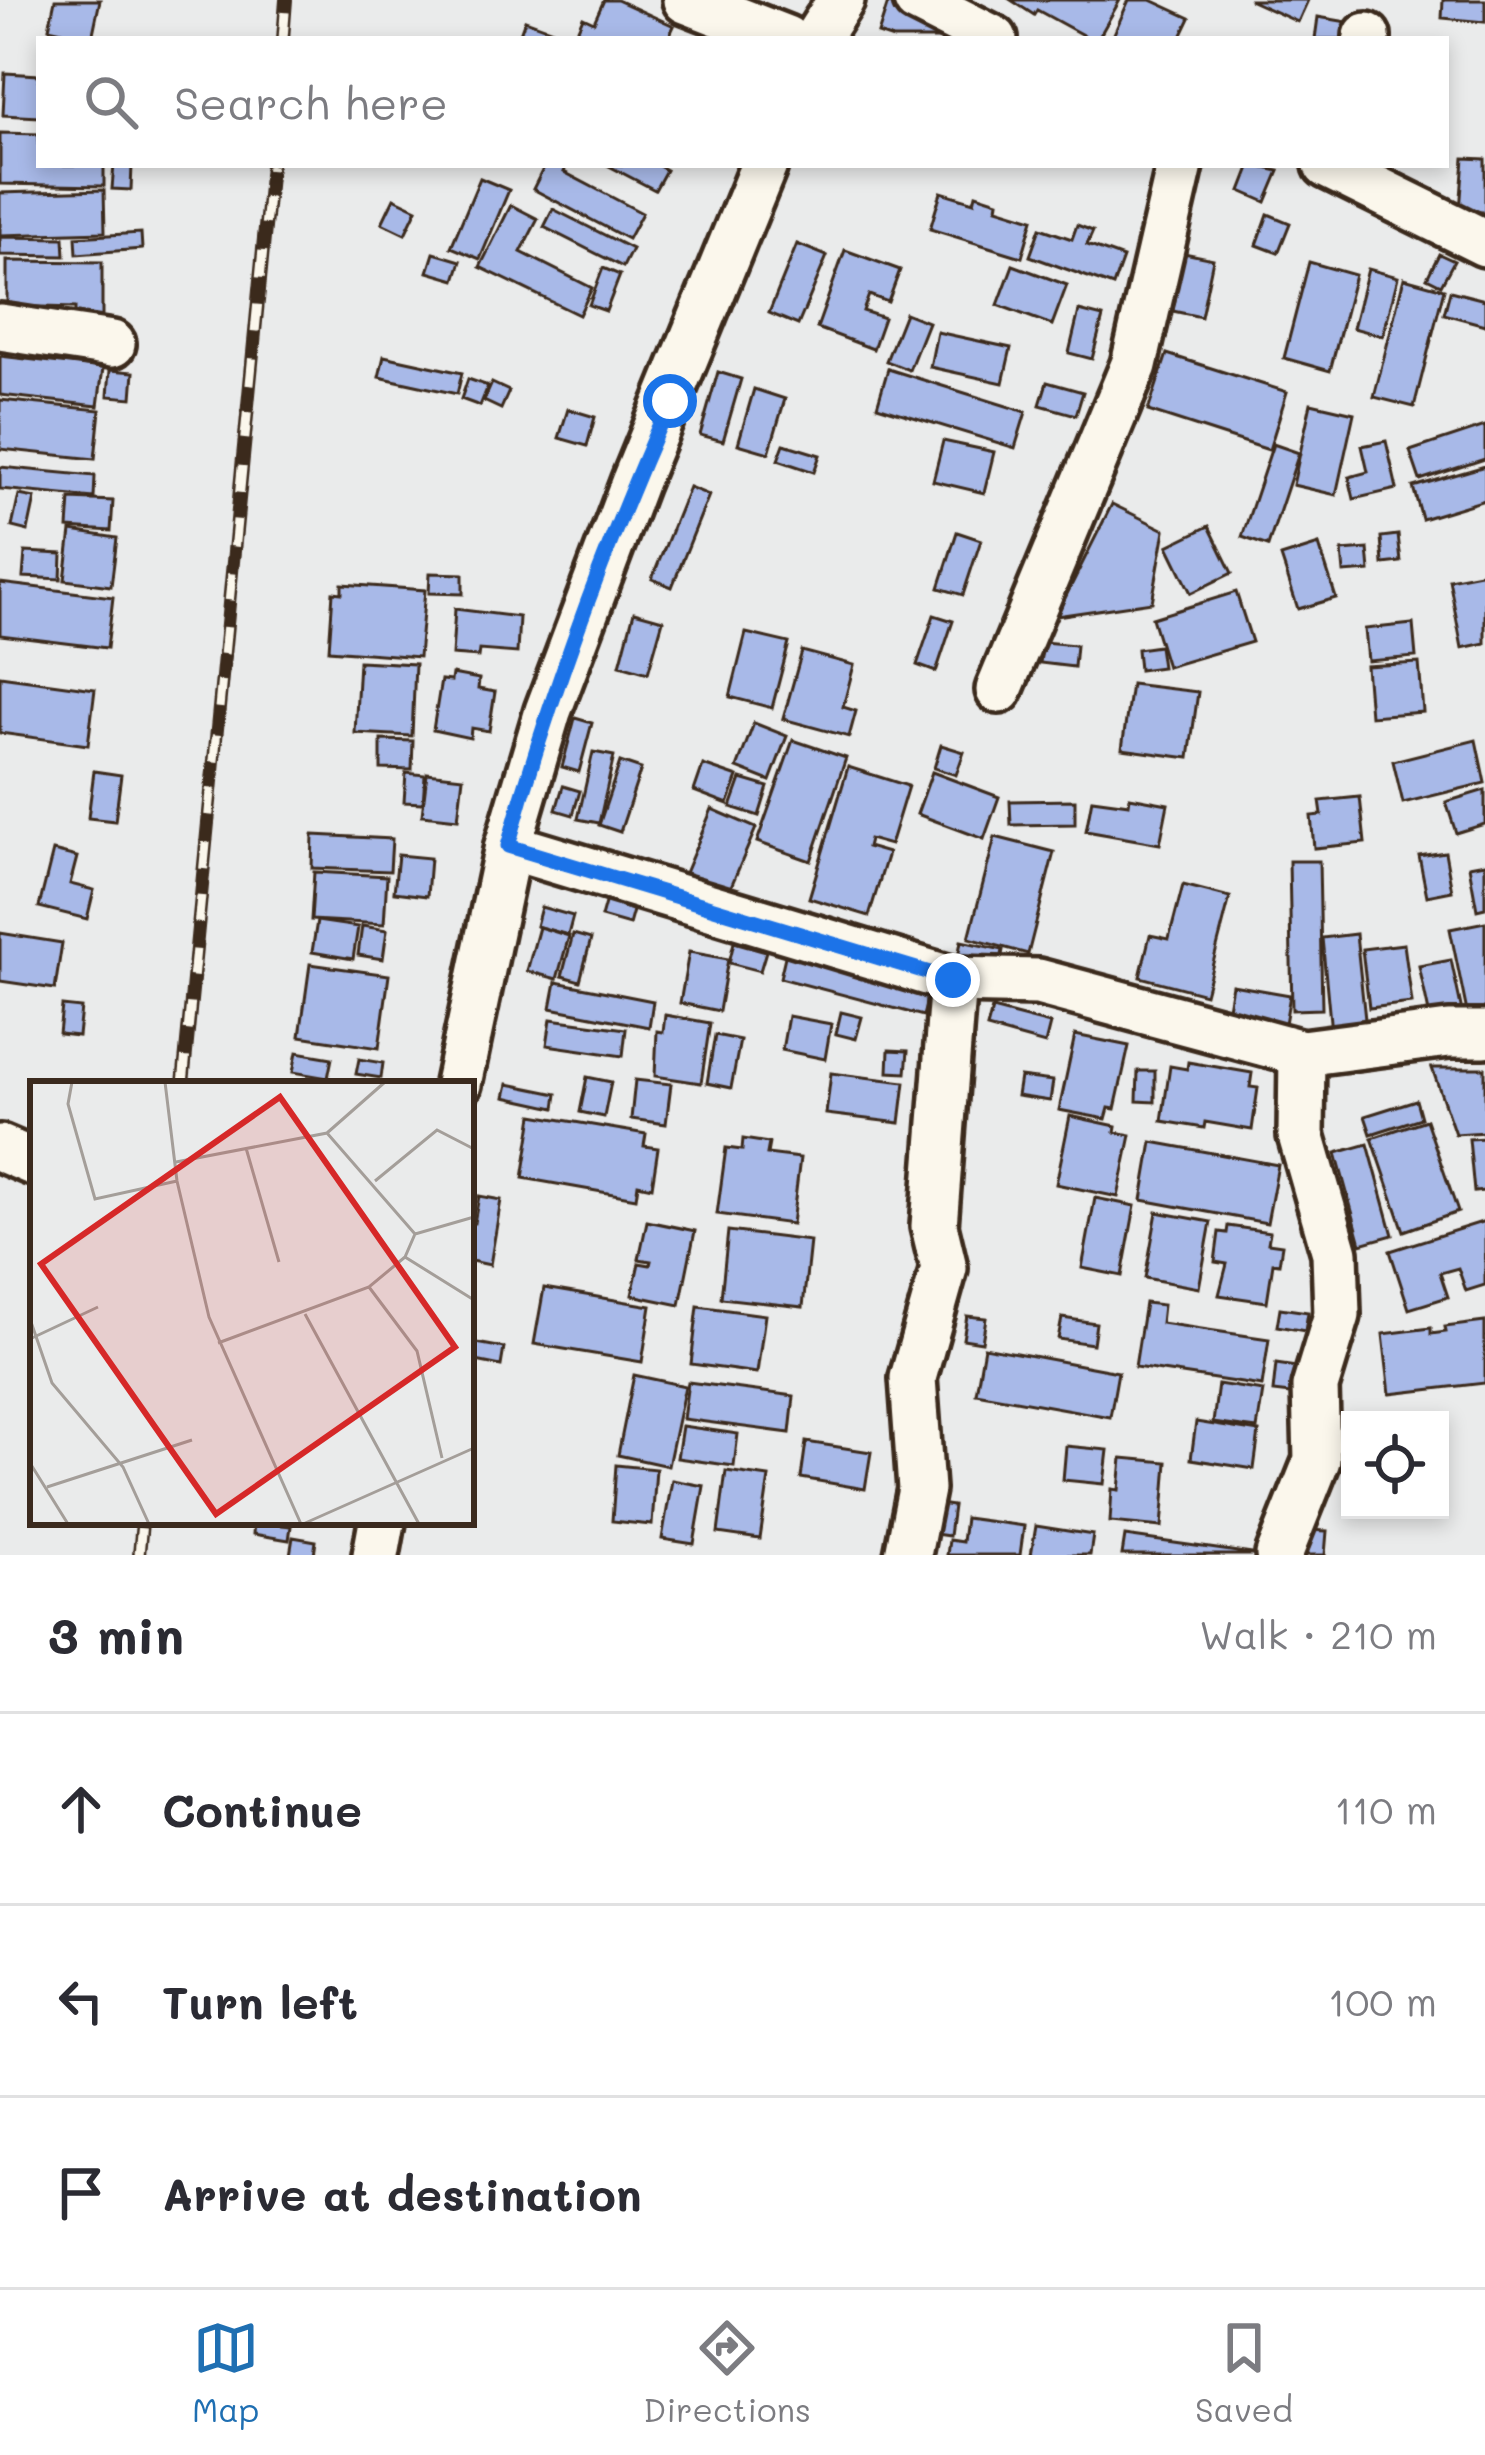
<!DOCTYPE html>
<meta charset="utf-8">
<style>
:root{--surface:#fff;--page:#f2f2f3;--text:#2b2b33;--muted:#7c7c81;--line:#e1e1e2;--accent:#1f6fb2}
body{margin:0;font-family:Mali,sans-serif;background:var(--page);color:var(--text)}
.controls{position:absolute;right:36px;bottom:36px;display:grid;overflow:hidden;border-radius:0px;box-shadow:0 6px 18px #0003}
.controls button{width:108px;height:108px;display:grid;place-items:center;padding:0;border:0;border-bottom:3px solid var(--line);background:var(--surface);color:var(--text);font:60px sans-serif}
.stop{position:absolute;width:36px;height:36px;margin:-27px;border:9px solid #1a73e8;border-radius:50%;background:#fff}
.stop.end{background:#1a73e8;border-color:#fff;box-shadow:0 3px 12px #0008}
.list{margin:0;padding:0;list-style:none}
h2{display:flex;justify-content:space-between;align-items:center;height:156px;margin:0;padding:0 48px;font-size:51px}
h2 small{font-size:39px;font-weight:400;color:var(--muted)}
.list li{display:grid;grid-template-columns:78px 1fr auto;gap:36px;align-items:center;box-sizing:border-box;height:192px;padding:0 48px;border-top:3px solid var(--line)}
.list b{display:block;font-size:45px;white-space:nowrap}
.list em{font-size:39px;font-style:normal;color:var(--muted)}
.icon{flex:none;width:66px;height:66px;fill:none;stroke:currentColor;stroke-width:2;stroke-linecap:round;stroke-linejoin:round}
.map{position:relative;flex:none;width:1485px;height:1555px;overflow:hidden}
.search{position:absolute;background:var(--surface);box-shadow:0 6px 18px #0003;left:36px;right:36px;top:36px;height:132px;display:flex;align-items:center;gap:30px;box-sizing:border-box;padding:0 42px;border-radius:0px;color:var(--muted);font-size:45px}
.sheet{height:732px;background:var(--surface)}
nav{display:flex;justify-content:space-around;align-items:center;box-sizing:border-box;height:168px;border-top:3px solid var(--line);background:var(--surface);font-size:33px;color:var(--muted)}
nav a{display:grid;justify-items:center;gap:6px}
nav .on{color:var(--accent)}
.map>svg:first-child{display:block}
</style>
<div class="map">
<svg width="1485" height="1555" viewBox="0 0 1485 1555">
<rect width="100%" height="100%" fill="#eaebeb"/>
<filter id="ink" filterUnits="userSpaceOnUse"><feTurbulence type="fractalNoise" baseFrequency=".00833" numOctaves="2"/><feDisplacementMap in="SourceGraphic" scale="24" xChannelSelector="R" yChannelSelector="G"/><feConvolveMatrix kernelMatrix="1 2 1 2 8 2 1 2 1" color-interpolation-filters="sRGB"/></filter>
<g filter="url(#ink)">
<!-- building -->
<g fill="#a8b9e8" stroke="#3b2a1e" stroke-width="3">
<polygon points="55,0 100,0 92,38 49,28"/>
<polygon points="604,0 617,0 674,26 668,39 587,39 588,36 577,31 583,17 594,22"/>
<polygon points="1011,0 1120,0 1098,39 1090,39 1037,10 1034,15"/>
<polygon points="1129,0 1151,0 1190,18 1180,39 1113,36"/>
<polygon points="1249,0 1308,0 1298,22"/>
<polygon points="1443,0 1485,0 1485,22 1442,18"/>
<polygon points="888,3 967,31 964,39 893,39 878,34"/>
<polygon points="1318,17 1353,23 1351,39 1315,39"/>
<polygon points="525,20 566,35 565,39 518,39"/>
<polygon points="5,73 39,75 39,117 3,115"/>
<polygon points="0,133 39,134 39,165 104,165 104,186 0,184"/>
<polygon points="1464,158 1485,159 1485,220 1480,220 1481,212 1460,211"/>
<polygon points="114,165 132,165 131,190 112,189"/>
<polygon points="545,165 567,165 564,172 642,213 628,239 533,189"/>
<polygon points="607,165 657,165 666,170 655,190"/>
<polygon points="1251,165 1279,171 1266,202 1241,191"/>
<polygon points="480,178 509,190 480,259 451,247"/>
<polygon points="104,190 105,232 0,235 0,193"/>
<polygon points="941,192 974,202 976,194 998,201 997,208 1033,219 1022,257 930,229"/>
<polygon points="394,198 417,209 405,234 382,223"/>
<polygon points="511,205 538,219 521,252 592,288 579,315 480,267"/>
<polygon points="553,209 632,249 623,267 544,227"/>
<polygon points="1268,214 1290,223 1278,253 1257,245"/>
<polygon points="1077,225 1093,231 1087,245 1123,258 1113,286 1030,256 1040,228 1072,239"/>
<polygon points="141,233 142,249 77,254 76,237"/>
<polygon points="0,237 64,238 65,256 0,255"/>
<polygon points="797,244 827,256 798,325 769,313"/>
<polygon points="845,250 900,270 888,302 869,295 863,311 884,318 873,349 817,328"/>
<polygon points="434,253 461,261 455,280 428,272"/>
<polygon points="1184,253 1213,259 1201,317 1173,311"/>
<polygon points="1439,254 1454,261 1441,285 1427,278"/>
<polygon points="7,261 102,262 102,322 75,322 75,308 7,306"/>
<polygon points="1309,262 1355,275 1330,371 1284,358"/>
<polygon points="1013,265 1067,285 1052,325 998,305"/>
<polygon points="603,268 620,275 606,311 589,305"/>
<polygon points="1368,269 1398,277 1383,336 1353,328"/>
<polygon points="1404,278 1444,289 1414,407 1374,397"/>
<polygon points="1450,291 1485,300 1485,325 1444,314"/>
<polygon points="1079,311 1103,317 1092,359 1069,353"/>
<polygon points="905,313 928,322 909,370 886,361"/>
<polygon points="937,332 1011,348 1003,383 930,367"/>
<polygon points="1167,354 1287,392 1269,450 1148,411"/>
<polygon points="0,356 103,368 98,406 0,395"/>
<polygon points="384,356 462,373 457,394 379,377"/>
<polygon points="888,369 1026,412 1015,448 877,406"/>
<polygon points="110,370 134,372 132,398 108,396"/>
<polygon points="718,372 741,379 723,441 700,435"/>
<polygon points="468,379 488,386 480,406 461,399"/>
<polygon points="1047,382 1083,392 1076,415 1040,405"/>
<polygon points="492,383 509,391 501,409 484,401"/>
<polygon points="754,389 785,399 769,453 738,444"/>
<polygon points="0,400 100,410 95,459 0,449"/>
<polygon points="1311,403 1354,413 1336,495 1293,485"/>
<polygon points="568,409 595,417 587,446 559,438"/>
<polygon points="1485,426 1485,459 1420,480 1410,451"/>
<polygon points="943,441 994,452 984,493 933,481"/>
<polygon points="1386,441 1397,489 1354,499 1349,477 1368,472 1362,446"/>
<polygon points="784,444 820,455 814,472 778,460"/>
<polygon points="1273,444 1299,453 1268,546 1242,537"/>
<polygon points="1485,466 1485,500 1422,519 1413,487"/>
<polygon points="0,467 95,476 94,498 0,489"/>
<polygon points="689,487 709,495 672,587 652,579"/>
<polygon points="19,495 35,498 28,531 12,527"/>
<polygon points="70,499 113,501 111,531 68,528"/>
<polygon points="1112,504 1165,530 1152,602 1056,616"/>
<polygon points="1209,526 1232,573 1191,593 1168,546"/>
<polygon points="71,531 117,538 111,586 65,580"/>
<polygon points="957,532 981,540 963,595 939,588"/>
<polygon points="1398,535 1401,562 1383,564 1381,537"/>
<polygon points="1319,545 1336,598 1298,609 1281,557"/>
<polygon points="1368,549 1370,571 1344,573 1342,551"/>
<polygon points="25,552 62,554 61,579 23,577"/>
<polygon points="1485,572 1485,643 1462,648 1449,579"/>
<polygon points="430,573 463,574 463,594 429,593"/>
<polygon points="0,583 113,597 107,648 0,635"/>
<polygon points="342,584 425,590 419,657 329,650 333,592 342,593"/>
<polygon points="1236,592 1252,642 1167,667 1152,618"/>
<polygon points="455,609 519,617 517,653 479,650 478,657 452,655"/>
<polygon points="634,612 663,620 648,673 620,665"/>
<polygon points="934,615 953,621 936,672 917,665"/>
<polygon points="1413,624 1416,657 1368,661 1365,629"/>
<polygon points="746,633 789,643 772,708 730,697"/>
<polygon points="1043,642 1076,645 1074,667 1040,663"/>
<polygon points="1159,646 1162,667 1139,670 1137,649"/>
<polygon points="802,651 854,665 843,707 856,711 849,737 783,719"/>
<polygon points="359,661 415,664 412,736 355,733"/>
<polygon points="1419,663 1423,712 1370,716 1366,666"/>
<polygon points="452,674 479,679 478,689 495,692 489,731 471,728 470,738 433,730 441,680 451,681"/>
<polygon points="0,676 95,689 88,745 0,733"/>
<polygon points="1131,684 1198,692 1189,758 1122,749"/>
<polygon points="575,718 592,723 579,772 562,767"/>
<polygon points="754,723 787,736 770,781 737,768"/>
<polygon points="381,740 413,741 412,770 381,769"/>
<polygon points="793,740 846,758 811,861 757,842"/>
<polygon points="1476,740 1485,783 1403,803 1393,761"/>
<polygon points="941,745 964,752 956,775 934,768"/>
<polygon points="593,752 614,756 599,823 578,819"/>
<polygon points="620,762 641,769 620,832 599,825"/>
<polygon points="703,765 738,777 728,804 694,791"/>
<polygon points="848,767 908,786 890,845 869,839 867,847 888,853 869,916 809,898"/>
<polygon points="94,771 121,775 115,821 88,818"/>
<polygon points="932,772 999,797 984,839 917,814"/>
<polygon points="406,773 425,775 423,803 404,802"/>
<polygon points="427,773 463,777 458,819 422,815"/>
<polygon points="741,779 768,787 759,816 731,807"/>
<polygon points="563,786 580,791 573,815 556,810"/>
<polygon points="1485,790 1485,824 1456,833 1446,802"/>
<polygon points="1130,797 1168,804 1160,844 1086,831 1092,799 1129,804"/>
<polygon points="1360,797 1365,843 1314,848 1311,816 1322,815 1320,801"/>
<polygon points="1075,800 1075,824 1011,825 1010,801"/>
<polygon points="712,809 756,828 729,891 685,873"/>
<polygon points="313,835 392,839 390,871 312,868"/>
<polygon points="995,837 1054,852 1028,954 969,938"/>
<polygon points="53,851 77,857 70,884 94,890 87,919 39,907"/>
<polygon points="1445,852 1452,891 1427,896 1419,856"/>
<polygon points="398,855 430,858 427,896 394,892"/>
<polygon points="1289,861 1319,861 1322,1009 1292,1010"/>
<polygon points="1485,863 1485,908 1477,910 1469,866"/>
<polygon points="314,872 387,876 384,924 311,920"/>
<polygon points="1183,885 1230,897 1205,994 1140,977 1150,935 1169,939"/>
<polygon points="606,899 634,907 629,925 601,917"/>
<polygon points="541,907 573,916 568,935 536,926"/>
<polygon points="317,921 358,927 353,959 312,952"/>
<polygon points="1485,922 1485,1014 1468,1017 1450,929"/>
<polygon points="362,926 387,930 383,959 358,955"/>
<polygon points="539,927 569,936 557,979 527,971"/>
<polygon points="0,933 62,943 55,989 0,981"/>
<polygon points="573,934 591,939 580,981 562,976"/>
<polygon points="1356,934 1366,1029 1331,1032 1322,938"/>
<polygon points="961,941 1003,950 1000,966 958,957"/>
<polygon points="734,942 766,951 760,971 729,963"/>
<polygon points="1404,944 1412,1003 1369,1008 1362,949"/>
<polygon points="689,952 728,959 719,1011 680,1003"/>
<polygon points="786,952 930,990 923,1016 780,978"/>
<polygon points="1451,960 1463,1016 1431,1022 1419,966"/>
<polygon points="310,964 389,975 379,1048 300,1036"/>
<polygon points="556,982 653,1001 649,1027 551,1008"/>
<polygon points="1232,985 1290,995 1284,1029 1226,1019"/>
<polygon points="62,1006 81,1008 78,1036 59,1034"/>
<polygon points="992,1009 1050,1024 1045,1044 987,1028"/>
<polygon points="841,1012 862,1017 856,1039 836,1034"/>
<polygon points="665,1015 710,1023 701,1083 655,1076 657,1031 663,1032"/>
<polygon points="788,1016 831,1024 825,1059 782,1050"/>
<polygon points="551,1019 626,1029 623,1056 547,1045"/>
<polygon points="715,1035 740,1040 731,1088 707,1083"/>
<polygon points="1075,1035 1129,1046 1115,1109 1109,1108 1106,1119 1059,1110"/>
<polygon points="889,1050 908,1051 906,1073 888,1072"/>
<polygon points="297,1052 332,1058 328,1078 293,1072"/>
<polygon points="359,1059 383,1063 381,1078 356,1074"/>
<polygon points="1188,1062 1252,1073 1250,1087 1258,1088 1252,1130 1205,1122 1204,1128 1162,1121 1170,1066 1187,1069"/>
<polygon points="1432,1068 1485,1068 1485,1132 1455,1134"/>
<polygon points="1138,1071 1155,1071 1155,1102 1137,1101"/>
<polygon points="831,1073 905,1082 900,1123 826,1114"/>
<polygon points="587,1077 611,1082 604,1117 580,1112"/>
<polygon points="1020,1077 1053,1081 1050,1101 1017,1096"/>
<polygon points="635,1080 671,1084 666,1124 631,1119"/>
<polygon points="508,1084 557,1094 555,1108 505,1097"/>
<polygon points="1416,1100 1421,1118 1371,1134 1365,1116"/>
<polygon points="533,1115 646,1134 644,1146 658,1148 652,1187 638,1184 636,1198 523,1178"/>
<polygon points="1070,1116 1116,1126 1115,1132 1131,1135 1118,1197 1056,1184"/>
<polygon points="1426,1120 1458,1212 1404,1231 1372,1138"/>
<polygon points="1485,1138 1485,1191 1474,1192 1469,1139"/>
<polygon points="743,1139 769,1143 767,1154 800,1158 792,1224 717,1214 726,1148 742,1150"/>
<polygon points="1152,1142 1278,1165 1267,1223 1142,1200"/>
<polygon points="1368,1144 1393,1235 1361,1244 1336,1153"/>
<polygon points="479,1196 501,1200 490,1265 471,1261 471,1223 474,1223"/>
<polygon points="1095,1198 1135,1206 1122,1276 1082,1268"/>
<polygon points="1157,1212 1211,1222 1199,1288 1145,1278"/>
<polygon points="647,1221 695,1231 680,1305 632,1295 639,1263 650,1265 651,1261 639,1259"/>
<polygon points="1485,1221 1485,1285 1466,1291 1458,1268 1440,1273 1448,1297 1409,1309 1390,1251"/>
<polygon points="1228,1226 1270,1232 1268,1243 1282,1245 1279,1264 1273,1263 1267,1302 1219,1295 1227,1264 1215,1262 1219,1232 1227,1233"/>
<polygon points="728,1231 810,1241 803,1307 721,1298"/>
<polygon points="544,1288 651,1306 642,1362 534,1344"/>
<polygon points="1145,1303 1163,1305 1161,1323 1269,1339 1262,1386 1135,1367"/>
<polygon points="698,1306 765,1315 757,1373 691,1364"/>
<polygon points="1280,1308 1308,1312 1305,1331 1277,1326"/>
<polygon points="967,1316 986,1318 982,1342 963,1339"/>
<polygon points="1062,1318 1096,1323 1093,1344 1058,1339"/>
<polygon points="1485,1322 1485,1383 1390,1394 1383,1334 1431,1328 1431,1334 1446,1332 1445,1327"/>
<polygon points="471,1342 504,1348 501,1366 471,1360"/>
<polygon points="984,1347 1118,1372 1110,1417 976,1393"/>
<polygon points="1276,1364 1303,1368 1299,1395 1273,1392"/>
<polygon points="634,1375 685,1386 668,1466 618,1455"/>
<polygon points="688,1382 794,1396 790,1433 683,1419"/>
<polygon points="1218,1384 1263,1391 1257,1429 1213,1423"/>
<polygon points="1196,1422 1259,1432 1254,1469 1191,1459"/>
<polygon points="682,1426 738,1434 734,1466 677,1458"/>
<polygon points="806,1442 871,1452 865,1489 801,1478"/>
<polygon points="1066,1446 1108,1450 1104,1484 1063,1480"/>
<polygon points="1122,1458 1167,1462 1162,1527 1110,1522 1112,1489 1119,1490"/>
<polygon points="616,1465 656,1469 652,1525 612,1521"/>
<polygon points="726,1471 769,1477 760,1539 718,1533"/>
<polygon points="672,1480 704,1486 694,1544 662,1539"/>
<polygon points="931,1503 953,1506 949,1536 928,1533"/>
<polygon points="965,1518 1024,1526 1020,1555 947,1555 949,1540 962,1542"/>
<polygon points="254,1522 291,1526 289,1540 253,1534"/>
<polygon points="1036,1526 1093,1535 1090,1555 1031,1555"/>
<polygon points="1306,1530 1327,1531 1325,1555 1304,1555"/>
<polygon points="1125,1536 1259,1555 1122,1555"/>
<polygon points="293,1537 316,1541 314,1555 290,1555"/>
</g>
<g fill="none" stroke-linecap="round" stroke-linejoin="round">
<!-- minor casing -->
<g stroke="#3b2a1e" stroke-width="54">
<g id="minor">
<polyline points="686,0 786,39"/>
<polyline points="917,0 994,39"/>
<polyline points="816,39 841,0"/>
<polyline points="1367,39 1367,36"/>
<polyline points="1327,165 1485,243"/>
<polyline points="0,327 112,344"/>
<polyline points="999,690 1134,365 1180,165"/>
<polyline points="508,846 953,980 1038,982 1302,1053 1449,1034 1485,1034"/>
<polyline points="458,1084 508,846 548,711 634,483 764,165"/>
<polyline points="0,1148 33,1162"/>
<polyline points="376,1555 382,1522"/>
<polyline points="908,1555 921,1489 913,1378 944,1268 934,1226 953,980"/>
<polyline points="1279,1555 1317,1460 1315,1387 1337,1315 1335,1253 1301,1135 1302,1053"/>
</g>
</g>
<!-- minor -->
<use href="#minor" stroke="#fbf7ec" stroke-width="45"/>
<!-- rail casing -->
<g stroke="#3b2a1e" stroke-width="14">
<g id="rail">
<polyline points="283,39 286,0"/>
<polyline points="183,1084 271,165"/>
<polyline points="139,1555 142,1522"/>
</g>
</g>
<!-- rail -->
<use href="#rail" stroke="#fbf7ec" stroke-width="9" stroke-dasharray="27" stroke-linecap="butt"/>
</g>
</g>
<g fill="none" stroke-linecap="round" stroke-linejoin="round" filter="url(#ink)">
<!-- route -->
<path stroke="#1a73e8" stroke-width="15" d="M 670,401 C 606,545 550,694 508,846 L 953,980"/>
</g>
<!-- overview -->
<g transform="translate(30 1081)">
<rect width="444" height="444" fill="#eaebeb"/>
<path fill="none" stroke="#a49e99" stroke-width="3" d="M 42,1 L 38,23 L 65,118 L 147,100M 135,1 L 147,100 L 179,236 L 271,443M 297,52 L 385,153M 216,67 L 249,181M 146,81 L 297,52 L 355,1M 345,100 L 407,49 L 444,68M 375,176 L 444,219M 339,206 L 387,270 L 412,377M 275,233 L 389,443M 0,238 L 22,302 L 93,386 L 119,443M 2,257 L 68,226M 188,262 L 339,206 L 375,176 L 385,153 L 444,136M 0,382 L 38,443M 17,406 L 162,359M 273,443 L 444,367"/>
<path fill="#d62828" fill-opacity="0.15" stroke="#d62828" stroke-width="6" d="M 250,16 L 425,266 L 186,433 L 11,183 Z"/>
<rect width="444" height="444" fill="none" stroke="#3b2a1e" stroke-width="6"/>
</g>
</svg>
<div class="controls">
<button><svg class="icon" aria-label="locate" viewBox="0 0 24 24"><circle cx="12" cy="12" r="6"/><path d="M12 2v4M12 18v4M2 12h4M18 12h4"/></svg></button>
</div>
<div class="stop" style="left:670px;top:401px"></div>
<div class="stop end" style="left:953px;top:980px"></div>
<div class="search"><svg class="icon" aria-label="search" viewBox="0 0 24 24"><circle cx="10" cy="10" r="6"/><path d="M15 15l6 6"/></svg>Search here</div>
</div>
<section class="sheet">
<h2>3 min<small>Walk · 210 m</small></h2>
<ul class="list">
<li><svg class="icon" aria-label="ahead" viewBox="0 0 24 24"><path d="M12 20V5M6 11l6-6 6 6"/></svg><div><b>Continue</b></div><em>110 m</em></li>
<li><svg class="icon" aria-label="left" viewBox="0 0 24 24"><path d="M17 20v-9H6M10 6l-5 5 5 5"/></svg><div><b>Turn left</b></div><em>100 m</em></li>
<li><svg class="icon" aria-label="arrive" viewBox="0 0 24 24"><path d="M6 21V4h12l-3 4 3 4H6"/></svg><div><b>Arrive at destination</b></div></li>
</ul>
</section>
<nav>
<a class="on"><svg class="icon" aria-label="map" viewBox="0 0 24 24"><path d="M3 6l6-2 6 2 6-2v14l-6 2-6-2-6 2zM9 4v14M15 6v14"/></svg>Map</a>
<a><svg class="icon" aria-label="directions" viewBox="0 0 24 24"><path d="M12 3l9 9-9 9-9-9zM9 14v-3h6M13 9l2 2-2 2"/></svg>Directions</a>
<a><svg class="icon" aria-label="saved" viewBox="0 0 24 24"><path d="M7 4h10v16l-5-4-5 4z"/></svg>Saved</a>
</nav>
